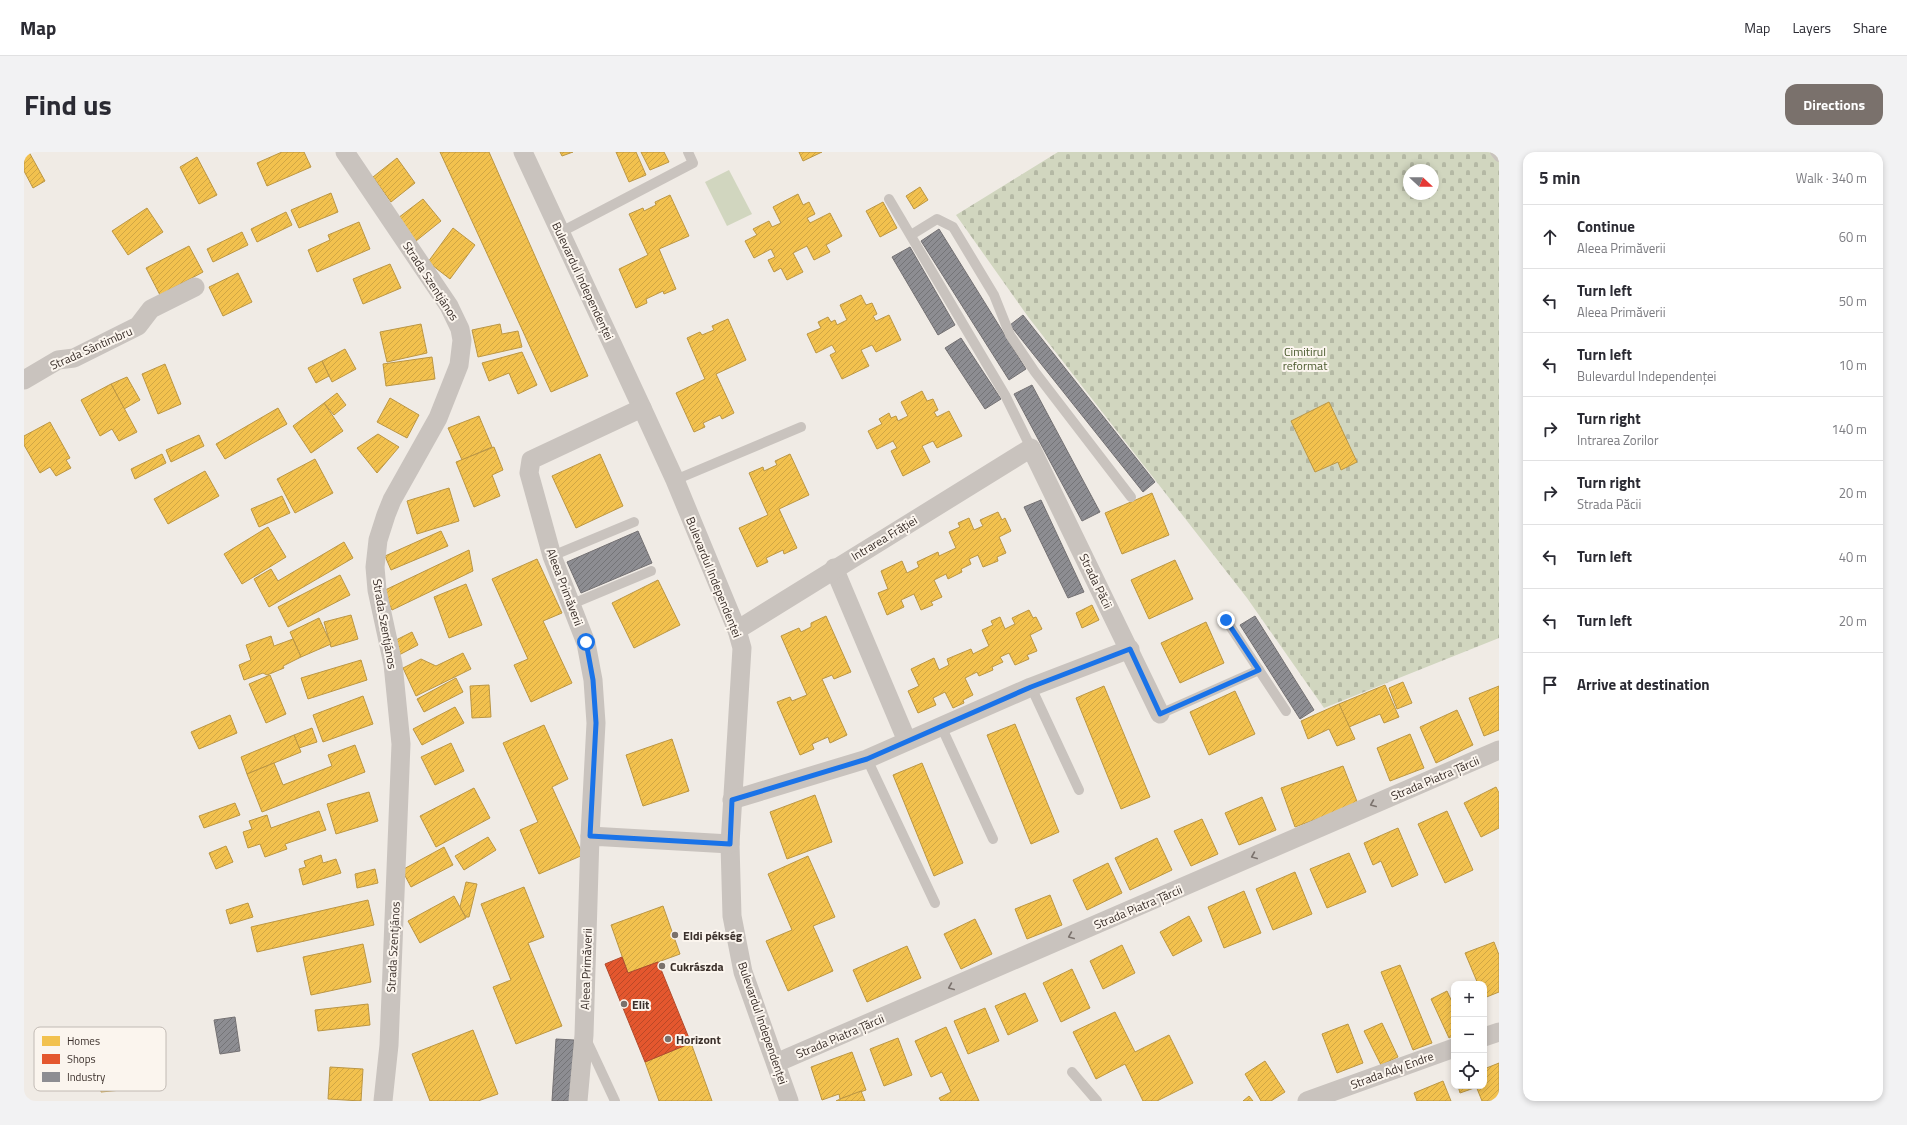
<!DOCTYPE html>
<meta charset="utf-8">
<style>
:root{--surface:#fff;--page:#f2f2f3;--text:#2b2b33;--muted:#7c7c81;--line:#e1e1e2;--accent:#7a716c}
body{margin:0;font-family:"Titillium Web",sans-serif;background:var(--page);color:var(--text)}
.controls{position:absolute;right:12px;bottom:12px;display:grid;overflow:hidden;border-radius:8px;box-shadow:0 2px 6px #0003}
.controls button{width:36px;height:36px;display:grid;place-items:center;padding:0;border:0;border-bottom:1px solid var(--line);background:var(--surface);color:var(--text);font:20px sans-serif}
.compass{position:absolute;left:1379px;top:12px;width:36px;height:36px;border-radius:50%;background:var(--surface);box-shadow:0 2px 6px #0003;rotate:112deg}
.stop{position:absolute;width:12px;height:12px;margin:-9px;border:3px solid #1a73e8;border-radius:50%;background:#fff}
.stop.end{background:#1a73e8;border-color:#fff;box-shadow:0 1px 4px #0008}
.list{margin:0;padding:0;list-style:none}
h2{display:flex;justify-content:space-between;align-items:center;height:52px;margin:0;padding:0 16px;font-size:17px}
h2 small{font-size:13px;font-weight:400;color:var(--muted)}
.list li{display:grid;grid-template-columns:26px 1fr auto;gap:12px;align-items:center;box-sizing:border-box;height:64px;padding:0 16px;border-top:1px solid var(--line)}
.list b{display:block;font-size:15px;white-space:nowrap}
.list p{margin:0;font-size:13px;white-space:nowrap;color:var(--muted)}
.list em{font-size:13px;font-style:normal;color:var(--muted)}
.icon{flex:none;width:22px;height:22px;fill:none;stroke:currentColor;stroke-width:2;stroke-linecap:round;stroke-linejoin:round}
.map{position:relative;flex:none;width:1475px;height:949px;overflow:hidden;border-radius:12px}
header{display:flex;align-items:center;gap:24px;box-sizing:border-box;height:56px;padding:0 20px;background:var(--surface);border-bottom:1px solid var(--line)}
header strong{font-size:19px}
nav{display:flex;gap:22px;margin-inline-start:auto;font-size:14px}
.intro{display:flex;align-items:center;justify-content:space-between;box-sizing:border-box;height:96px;padding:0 24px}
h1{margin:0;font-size:28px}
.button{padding:10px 18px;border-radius:12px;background:var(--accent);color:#fff;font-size:14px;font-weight:700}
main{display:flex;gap:24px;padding:0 24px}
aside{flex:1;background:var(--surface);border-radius:12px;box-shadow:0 2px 6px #0003}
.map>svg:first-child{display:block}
</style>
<header>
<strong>Map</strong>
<nav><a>Map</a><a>Layers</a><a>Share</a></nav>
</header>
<div class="intro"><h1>Find us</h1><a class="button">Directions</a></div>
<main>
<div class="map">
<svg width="1475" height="949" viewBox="0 0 1475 949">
<defs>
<pattern id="cemetery-stones" width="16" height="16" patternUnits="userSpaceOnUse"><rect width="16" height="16" fill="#d1d6bf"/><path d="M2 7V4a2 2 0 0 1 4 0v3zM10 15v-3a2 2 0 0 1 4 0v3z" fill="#b4b8a4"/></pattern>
<pattern id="homes-hatch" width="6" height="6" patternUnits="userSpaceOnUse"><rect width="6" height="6" fill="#f2c14e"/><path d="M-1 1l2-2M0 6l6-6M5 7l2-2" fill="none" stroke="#d0a644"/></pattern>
<pattern id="shops-hatch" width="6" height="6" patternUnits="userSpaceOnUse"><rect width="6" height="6" fill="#e4572e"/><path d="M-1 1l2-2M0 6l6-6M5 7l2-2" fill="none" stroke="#ba4827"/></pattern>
<pattern id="industry-hatch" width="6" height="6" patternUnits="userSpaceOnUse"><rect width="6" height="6" fill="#8d8d92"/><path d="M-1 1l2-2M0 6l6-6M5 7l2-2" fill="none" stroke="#747477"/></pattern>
</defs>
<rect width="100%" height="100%" fill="#f0ebe5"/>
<!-- green -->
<polygon fill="#d1d6bf" points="705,18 728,62 703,74 681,30"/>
<!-- cemetery -->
<path fill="url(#cemetery-stones)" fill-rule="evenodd" d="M 1034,0 L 1475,0 L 1475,486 L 1300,556 L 1223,446 L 1005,166 L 932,63 ZM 1385,18 L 1409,18 L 1409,42 L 1385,42 Z"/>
<!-- homes -->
<g fill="url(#homes-hatch)" stroke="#bb9644">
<polygon points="0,0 5,0 21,29 9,36 0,19"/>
<polygon points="258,0 280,0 287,15 243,34 233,11"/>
<polygon points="416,0 465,0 564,224 527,240"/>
<polygon points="536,0 549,0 538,4"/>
<polygon points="592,0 612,0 622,23 605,30"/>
<polygon points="617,0 640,0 645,10 626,18"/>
<polygon points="775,0 798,0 779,9"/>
<polygon points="173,5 193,43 175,52 156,15"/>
<polygon points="373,6 391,31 367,50 349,25"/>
<polygon points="896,35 904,48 890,57 882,44"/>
<polygon points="307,41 314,60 275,76 267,58"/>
<polygon points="774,42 779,53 785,50 791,62 783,66 786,71 806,61 818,84 802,93 806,100 790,108 783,94 769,101 779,120 763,128 757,116 750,120 744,108 751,105 747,97 730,106 721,89 733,83 729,77 745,69 748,75 757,71 749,55"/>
<polygon points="646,43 665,84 635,97 652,137 640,142 639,139 622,147 623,151 612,156 595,117 624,103 605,62 619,56 620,59 632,53 631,50"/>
<polygon points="399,47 417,69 392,89 374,66"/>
<polygon points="859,50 873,76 856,85 842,59"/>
<polygon points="123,56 139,80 104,103 88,79"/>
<polygon points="262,60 268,73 233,90 227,77"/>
<polygon points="335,70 346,97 293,120 284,98 306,88 304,83"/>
<polygon points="429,76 451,93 426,127 404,110"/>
<polygon points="218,80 224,93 189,110 183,97"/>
<polygon points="165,94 179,120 136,143 122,116"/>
<polygon points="366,112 377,136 339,152 329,127"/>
<polygon points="214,121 228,150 199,164 185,135"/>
<polygon points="837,143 842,153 848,151 853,162 849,164 852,169 865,163 877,188 852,200 848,193 837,198 845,214 818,227 806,203 812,200 808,193 792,201 783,182 797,176 794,170 804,165 807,170 811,168 813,173 823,168 816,153"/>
<polygon points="704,167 722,208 692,222 710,261 698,267 696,263 679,271 681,275 670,280 652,241 681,227 663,186 676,180 678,183 690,178 688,174"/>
<polygon points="397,172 403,201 363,210 356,180"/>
<polygon points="476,172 478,182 494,179 498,195 454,205 448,178"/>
<polygon points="321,197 332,217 308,230 298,209"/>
<polygon points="498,200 513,233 494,242 485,221 465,229 458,211"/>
<polygon points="408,205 411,227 362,234 359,212"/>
<polygon points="298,209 305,224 292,231 284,216"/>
<polygon points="141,212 157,252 134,262 118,222"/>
<polygon points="103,225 116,248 100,257 87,232"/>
<polygon points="87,232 113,280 95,289 88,277 76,284 57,248"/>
<polygon points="898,239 903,249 909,247 914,258 910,260 913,265 925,259 938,284 913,296 909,289 898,294 906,310 879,324 867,299 873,296 869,289 853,297 844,279 858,272 855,267 865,261 867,266 872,264 874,269 884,264 877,250"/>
<polygon points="313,241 322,253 310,263 300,251"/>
<polygon points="366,246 395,263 383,286 353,270"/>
<polygon points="1305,250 1333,310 1317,318 1314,310 1291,320 1267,269"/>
<polygon points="300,251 319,279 287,301 269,274"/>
<polygon points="254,256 263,272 201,307 192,292"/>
<polygon points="455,264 468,295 438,308 424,276"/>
<polygon points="26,270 46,306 42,308 47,316 32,324 26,315 16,321 0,293 0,284"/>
<polygon points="354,282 375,295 353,321 333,296"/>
<polygon points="175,283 180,294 147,310 142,298"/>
<polygon points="470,295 479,318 468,323 476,344 450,355 432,310"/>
<polygon points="138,302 142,311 111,327 107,317"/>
<polygon points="576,302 599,354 552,376 528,324"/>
<polygon points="766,302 785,343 755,357 773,396 760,402 759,398 742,406 744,410 733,415 715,376 744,363 725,321 739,315 740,319 753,313 751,309"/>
<polygon points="291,307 309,341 271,361 253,327"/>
<polygon points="181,319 195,344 144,372 130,347"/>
<polygon points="425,336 435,369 393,382 383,349"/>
<polygon points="1128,341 1145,383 1098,402 1081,361"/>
<polygon points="258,344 266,361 235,375 227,357"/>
<polygon points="974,360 978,368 981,366 987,379 975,385 982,401 973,405 974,409 959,415 954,403 945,407 947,412 937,417 938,420 924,427 922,422 910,428 918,445 907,450 909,453 897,458 890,442 877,448 880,455 863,463 854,441 864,437 857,419 878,409 883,421 895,415 893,410 914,400 915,404 932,396 925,380 936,375 934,371 945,366 950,378 959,374 956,368"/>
<polygon points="244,375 262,405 218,432 200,402"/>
<polygon points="417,379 424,394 367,418 361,404"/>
<polygon points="320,390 329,406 245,455 230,427 247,417 254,429"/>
<polygon points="445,398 449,419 368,458 359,439"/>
<polygon points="513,407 538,461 519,469 548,531 507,550 490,513 504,507 468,427"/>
<polygon points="1151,408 1169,447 1125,467 1107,428"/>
<polygon points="316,423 326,443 264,475 254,455"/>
<polygon points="634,428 656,473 610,496 588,451"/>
<polygon points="442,432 458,473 425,486 410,445"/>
<polygon points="1068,453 1075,468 1058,476 1052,461"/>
<polygon points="1005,458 1009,466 1012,465 1018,477 1006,483 1013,499 1003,503 1005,507 991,513 985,501 976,505 979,510 968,515 969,518 955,524 953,520 941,526 949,543 939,548 940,551 929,556 921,540 909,546 912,553 894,561 884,539 895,534 887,517 910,506 915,518 925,513 923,507 947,497 949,502 965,494 958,478 969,473 967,469 976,465 981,477 991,472 988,466"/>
<polygon points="327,463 334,487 307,495 300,470"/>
<polygon points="802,464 827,520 810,527 808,523 798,527 823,583 806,591 804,585 788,592 790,597 776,603 753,550 766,545 768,549 783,543 757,484 775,476 777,480 787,475 787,471"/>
<polygon points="295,466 307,492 277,505 266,480"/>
<polygon points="1182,470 1200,511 1156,531 1137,491"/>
<polygon points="388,480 394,493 375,503 368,490"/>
<polygon points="247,484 250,494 269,487 277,505 259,514 260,516 243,523 239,521 220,528 215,513 227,508 222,493"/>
<polygon points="439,501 447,517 392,544 379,516 397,507 412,514"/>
<polygon points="337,508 343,528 284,547 277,526"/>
<polygon points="246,523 262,562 242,571 225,532"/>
<polygon points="432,526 439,540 400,560 393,547"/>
<polygon points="1379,530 1388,551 1373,557 1365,536"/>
<polygon points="465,533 467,565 448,566 446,534"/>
<polygon points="1361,533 1375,565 1360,571 1356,562 1325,575 1315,552"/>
<polygon points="1080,534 1126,645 1097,657 1052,546"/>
<polygon points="1475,534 1475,578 1460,584 1445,546"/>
<polygon points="1211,539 1231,582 1185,603 1166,560"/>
<polygon points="339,544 349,572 299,590 289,563"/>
<polygon points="1315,552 1331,587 1313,594 1305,577 1284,587 1277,569"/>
<polygon points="431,555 440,571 398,593 389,577"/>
<polygon points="1433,558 1449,593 1412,611 1396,575"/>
<polygon points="206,563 213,581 175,597 167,580"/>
<polygon points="991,572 1035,680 1007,692 963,583"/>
<polygon points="520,573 544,627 528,635 559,703 515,722 496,678 514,670 479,591"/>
<polygon points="288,576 293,590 275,596 270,583"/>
<polygon points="1386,582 1400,616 1366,629 1353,596"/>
<polygon points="270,583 277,600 223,622 217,605"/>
<polygon points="648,587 665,639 619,654 602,603"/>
<polygon points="427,591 440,619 411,633 397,605"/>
<polygon points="331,593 341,620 238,660 223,622 250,611 259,633 308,614 304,603"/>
<polygon points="898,611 939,711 910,724 869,623"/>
<polygon points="1319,614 1334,652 1271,675 1257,636"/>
<polygon points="1472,635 1475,641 1475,676 1457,685 1440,651"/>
<polygon points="450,636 466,666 412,695 396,664"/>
<polygon points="345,640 354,669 312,682 303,652"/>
<polygon points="791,643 808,690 763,707 746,660"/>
<polygon points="1238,645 1252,678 1215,693 1201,661"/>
<polygon points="211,651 216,663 180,676 175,664"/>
<polygon points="295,659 302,678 261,692 263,697 241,705 236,692 224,696 219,680 228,677 225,669 243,663 247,676"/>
<polygon points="1423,659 1449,718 1421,731 1394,672"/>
<polygon points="1178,667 1194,702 1167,714 1150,679"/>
<polygon points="1374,676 1394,723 1368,735 1357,709 1349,713 1340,691"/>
<polygon points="464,685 472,698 440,718 431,704"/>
<polygon points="1133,686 1148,718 1106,738 1091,706"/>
<polygon points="202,694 209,710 192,717 185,701"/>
<polygon points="420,695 429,713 387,735 378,718"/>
<polygon points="1325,701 1342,740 1303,756 1286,717"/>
<polygon points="297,703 299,711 312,707 317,721 279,733 275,717 282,715 280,709"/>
<polygon points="784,704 811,765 789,774 809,819 764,839 742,789 768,778 744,722"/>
<polygon points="1084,711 1098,741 1063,758 1049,728"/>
<polygon points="351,717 354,731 333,736 331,722"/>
<polygon points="1271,720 1288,762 1249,778 1232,737"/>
<polygon points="442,730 453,732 445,765 442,765 436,755"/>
<polygon points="500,735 520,785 504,791 538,874 492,892 469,835 487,828 457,752"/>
<polygon points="1220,739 1237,781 1200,796 1184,755"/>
<polygon points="1026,743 1038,773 1003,787 991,757"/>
<polygon points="430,744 442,766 396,791 384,769"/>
<polygon points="344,748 350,773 233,800 227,775"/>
<polygon points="224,751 229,765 206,772 202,758"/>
<polygon points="639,754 656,802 604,821 587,773"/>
<polygon points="1165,764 1178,789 1149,804 1136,780"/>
<polygon points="951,767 968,802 937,817 920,782"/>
<polygon points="1470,790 1475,803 1475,840 1460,846 1460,832 1454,832 1441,801"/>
<polygon points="339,792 347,830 287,843 279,805"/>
<polygon points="1098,793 1111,821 1079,837 1066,809"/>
<polygon points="883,794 897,826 843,850 829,818"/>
<polygon points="1376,813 1408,891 1389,898 1357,820"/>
<polygon points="1048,817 1066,856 1037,870 1019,831"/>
<polygon points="1423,839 1430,854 1430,883 1425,886 1407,847"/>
<polygon points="1001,841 1014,869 984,883 971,854"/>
<polygon points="344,852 346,873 294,879 291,858"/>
<polygon points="961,856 975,889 944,902 930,869"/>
<polygon points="1091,860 1111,900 1145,883 1169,931 1133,949 1119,949 1101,912 1072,927 1049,880"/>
<polygon points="1358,871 1374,905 1357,913 1340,879"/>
<polygon points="1324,872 1339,911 1313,921 1298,882"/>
<polygon points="922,875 955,949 917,949 915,946 927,940 918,920 907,925 891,889"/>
<polygon points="449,878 474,942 454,949 406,949 388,902"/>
<polygon points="874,886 888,923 860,934 846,897"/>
<polygon points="667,891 688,949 635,949 621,910"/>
<polygon points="113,892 118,936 77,940 72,897"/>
<polygon points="828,900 842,938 816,947 815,942 798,948 787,915"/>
<polygon points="1241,909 1261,940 1247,949 1237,949 1221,922"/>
<polygon points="1475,911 1475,949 1458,949 1452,934 1460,934 1460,917"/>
<polygon points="306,915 339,917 337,949 304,947"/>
<polygon points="1419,929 1427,949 1393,949 1390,941"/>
<polygon points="1434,934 1452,934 1453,935 1436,941"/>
<polygon points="837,939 841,949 812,949 816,947"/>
<polygon points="1225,944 1229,949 1219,949"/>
</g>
<!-- shops -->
<polygon fill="url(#shops-hatch)" stroke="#b14b2d" points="598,805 604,821 634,810 667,891 621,910 581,812"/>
<!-- industry -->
<g fill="url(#industry-hatch)" stroke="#747173">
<polygon points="915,77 1002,217 985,228 897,89"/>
<polygon points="886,95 931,173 914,183 868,105"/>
<polygon points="999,163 1131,330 1119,340 986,173"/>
<polygon points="937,186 977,247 961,257 921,196"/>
<polygon points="1008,233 1076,360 1058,369 990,242"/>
<polygon points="1017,348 1060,440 1044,446 1000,355"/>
<polygon points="614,379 628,411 557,441 543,410"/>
<polygon points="1231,464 1290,558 1276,567 1216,473"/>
<polygon points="211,865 216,899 196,902 190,868"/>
<polygon points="532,887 550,888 546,949 528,949"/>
</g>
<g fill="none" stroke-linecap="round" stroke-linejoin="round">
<!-- lane -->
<g stroke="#c9c3be" stroke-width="10">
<polyline points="1471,0 1475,5"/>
<polyline points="865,47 981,243 1007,296"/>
<polyline points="537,80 669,11 664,0"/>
<polyline points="887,83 913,67 929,75 970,143 986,183 1011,220 1107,345"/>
<polyline points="651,328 777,275"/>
<polyline points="528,404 610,370"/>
<polyline points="548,452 627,419"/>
<polyline points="1202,468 1262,559"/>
<polyline points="1007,535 1055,638"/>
<polyline points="1136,562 1235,518"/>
<polyline points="917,574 969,687"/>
<polyline points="843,607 911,751"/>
<polyline points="563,889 591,949"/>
<polyline points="1048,920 1073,949"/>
</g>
<!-- street -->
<g stroke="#c9c3be" stroke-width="19">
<polyline points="321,0 425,154 436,177 438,188 435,213 414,266 368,348 362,363 354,388 351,415 353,438 369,512 377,592 365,893 359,949"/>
<polyline points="499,0 618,256 651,328 713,478 718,496 706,692 708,764 719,820 765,949"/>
<polyline points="0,228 34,208 50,206 114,174 127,157 171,135"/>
<polyline points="810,416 883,589"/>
<polyline points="713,478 1007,296 1136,562"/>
<polyline points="708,648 843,607 1007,535 1106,497"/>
<polyline points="566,684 572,571 569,528 562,491 528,404 505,321 507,308 618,256"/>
<polyline points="1460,885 1475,880"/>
<polyline points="752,911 1475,598"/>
<polyline points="554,949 560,883 566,684 706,692"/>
<polyline points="1283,949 1430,896"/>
</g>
</g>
<!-- one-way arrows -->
<defs><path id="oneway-chevron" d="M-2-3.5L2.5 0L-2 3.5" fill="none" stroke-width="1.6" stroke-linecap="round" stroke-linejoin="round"/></defs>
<g stroke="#7b726d">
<use href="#oneway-chevron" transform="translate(1349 652) rotate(157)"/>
<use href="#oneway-chevron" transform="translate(1230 704) rotate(157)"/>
<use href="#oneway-chevron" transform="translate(1047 784) rotate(157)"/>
<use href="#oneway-chevron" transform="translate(927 835) rotate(157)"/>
</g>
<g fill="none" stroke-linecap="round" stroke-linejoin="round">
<!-- route -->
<polyline stroke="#1a73e8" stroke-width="5" points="562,490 569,528 572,571 566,684 706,692 708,648 843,607 1007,535 1106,497 1136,562 1235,518 1202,468"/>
</g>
<!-- markers -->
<g fill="#7a716c" stroke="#fbf5ee" stroke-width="1.5">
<circle cx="651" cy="783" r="4"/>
<circle cx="638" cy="814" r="4"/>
<circle cx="600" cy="852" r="4"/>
<circle cx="644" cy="887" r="4"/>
</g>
<g text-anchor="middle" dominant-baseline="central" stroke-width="4" stroke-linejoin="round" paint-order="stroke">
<!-- street labels -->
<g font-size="12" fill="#3b302b" stroke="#fbf5ee">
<text transform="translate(407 129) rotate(57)">Strada Szentjános</text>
<text transform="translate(559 129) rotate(65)">Bulevardul Independenței</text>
<text transform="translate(67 196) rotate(-24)">Strada Sântimbru</text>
<text transform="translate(860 386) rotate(-31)">Intrarea Frăției</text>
<text transform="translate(690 425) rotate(68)">Bulevardul Independenței</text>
<text transform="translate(1072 429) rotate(64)">Strada Păcii</text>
<text transform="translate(541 435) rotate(69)">Aleea Primăverii</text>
<text transform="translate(361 472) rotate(80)">Strada Szentjános</text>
<text transform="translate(1411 626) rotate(-23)">Strada Piatra Țărcii</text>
<text transform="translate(1114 755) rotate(-23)">Strada Piatra Țărcii</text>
<text transform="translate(369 795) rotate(-87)">Strada Szentjános</text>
<text transform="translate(562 817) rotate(-88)">Aleea Primăverii</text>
<text transform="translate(739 871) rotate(71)">Bulevardul Independenței</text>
<text transform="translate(816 884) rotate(-23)">Strada Piatra Țărcii</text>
<text transform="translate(1368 918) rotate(-20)">Strada Ady Endre</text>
</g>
<!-- park labels -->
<g font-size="12" fill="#4a5a2e" stroke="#fbf5ee">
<text x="1281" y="199">Cimitirul<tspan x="1281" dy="14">reformat</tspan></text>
</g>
<!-- poi labels -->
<g font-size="12" font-weight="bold" fill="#3b302b" stroke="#fbf5ee" text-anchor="start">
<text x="659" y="783">Eldi pékség</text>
<text x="646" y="814">Cukrászda</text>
<text x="608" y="852">Elit</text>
<text x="652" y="887">Horizont</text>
</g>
</g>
<!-- legend -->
<rect x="10" y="875" width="132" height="64" rx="6" fill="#fbf5ee" stroke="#c1bab4" stroke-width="1"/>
<rect x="18" y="884" width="18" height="10" fill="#f2c14e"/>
<rect x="18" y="902" width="18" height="10" fill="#e4572e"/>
<rect x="18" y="920" width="18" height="10" fill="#8d8d92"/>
<g font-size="11" fill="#3b302b">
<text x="43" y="893">Homes</text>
<text x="43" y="911">Shops</text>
<text x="43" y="929">Industry</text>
</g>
</svg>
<div class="controls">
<button>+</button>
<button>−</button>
<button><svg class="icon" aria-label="locate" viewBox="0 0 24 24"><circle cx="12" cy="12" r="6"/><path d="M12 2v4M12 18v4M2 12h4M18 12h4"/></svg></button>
</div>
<svg class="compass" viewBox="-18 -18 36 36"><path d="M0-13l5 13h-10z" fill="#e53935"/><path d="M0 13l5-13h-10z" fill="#7c7c81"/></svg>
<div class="stop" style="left:562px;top:490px"></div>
<div class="stop end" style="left:1202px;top:468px"></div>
</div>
<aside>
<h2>5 min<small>Walk · 340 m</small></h2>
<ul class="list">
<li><svg class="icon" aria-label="ahead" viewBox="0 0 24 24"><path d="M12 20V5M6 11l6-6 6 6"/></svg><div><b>Continue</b><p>Aleea Primăverii</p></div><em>60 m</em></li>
<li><svg class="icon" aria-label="left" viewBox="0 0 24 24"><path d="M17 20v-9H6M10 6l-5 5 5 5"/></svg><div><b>Turn left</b><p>Aleea Primăverii</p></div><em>50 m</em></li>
<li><svg class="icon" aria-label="left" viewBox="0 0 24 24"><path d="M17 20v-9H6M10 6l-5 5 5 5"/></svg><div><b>Turn left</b><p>Bulevardul Independenței</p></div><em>10 m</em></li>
<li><svg class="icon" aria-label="right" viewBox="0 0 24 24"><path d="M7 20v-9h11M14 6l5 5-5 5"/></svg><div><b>Turn right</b><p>Intrarea Zorilor</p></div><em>140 m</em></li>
<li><svg class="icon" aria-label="right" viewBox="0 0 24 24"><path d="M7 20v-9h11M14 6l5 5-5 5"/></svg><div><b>Turn right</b><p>Strada Păcii</p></div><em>20 m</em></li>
<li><svg class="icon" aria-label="left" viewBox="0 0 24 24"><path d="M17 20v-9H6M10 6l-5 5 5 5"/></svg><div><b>Turn left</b></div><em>40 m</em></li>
<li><svg class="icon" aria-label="left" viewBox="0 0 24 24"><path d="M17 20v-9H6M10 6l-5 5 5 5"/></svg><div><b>Turn left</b></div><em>20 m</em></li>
<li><svg class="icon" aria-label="arrive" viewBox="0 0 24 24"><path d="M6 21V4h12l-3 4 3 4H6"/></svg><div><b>Arrive at destination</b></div></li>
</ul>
</aside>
</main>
